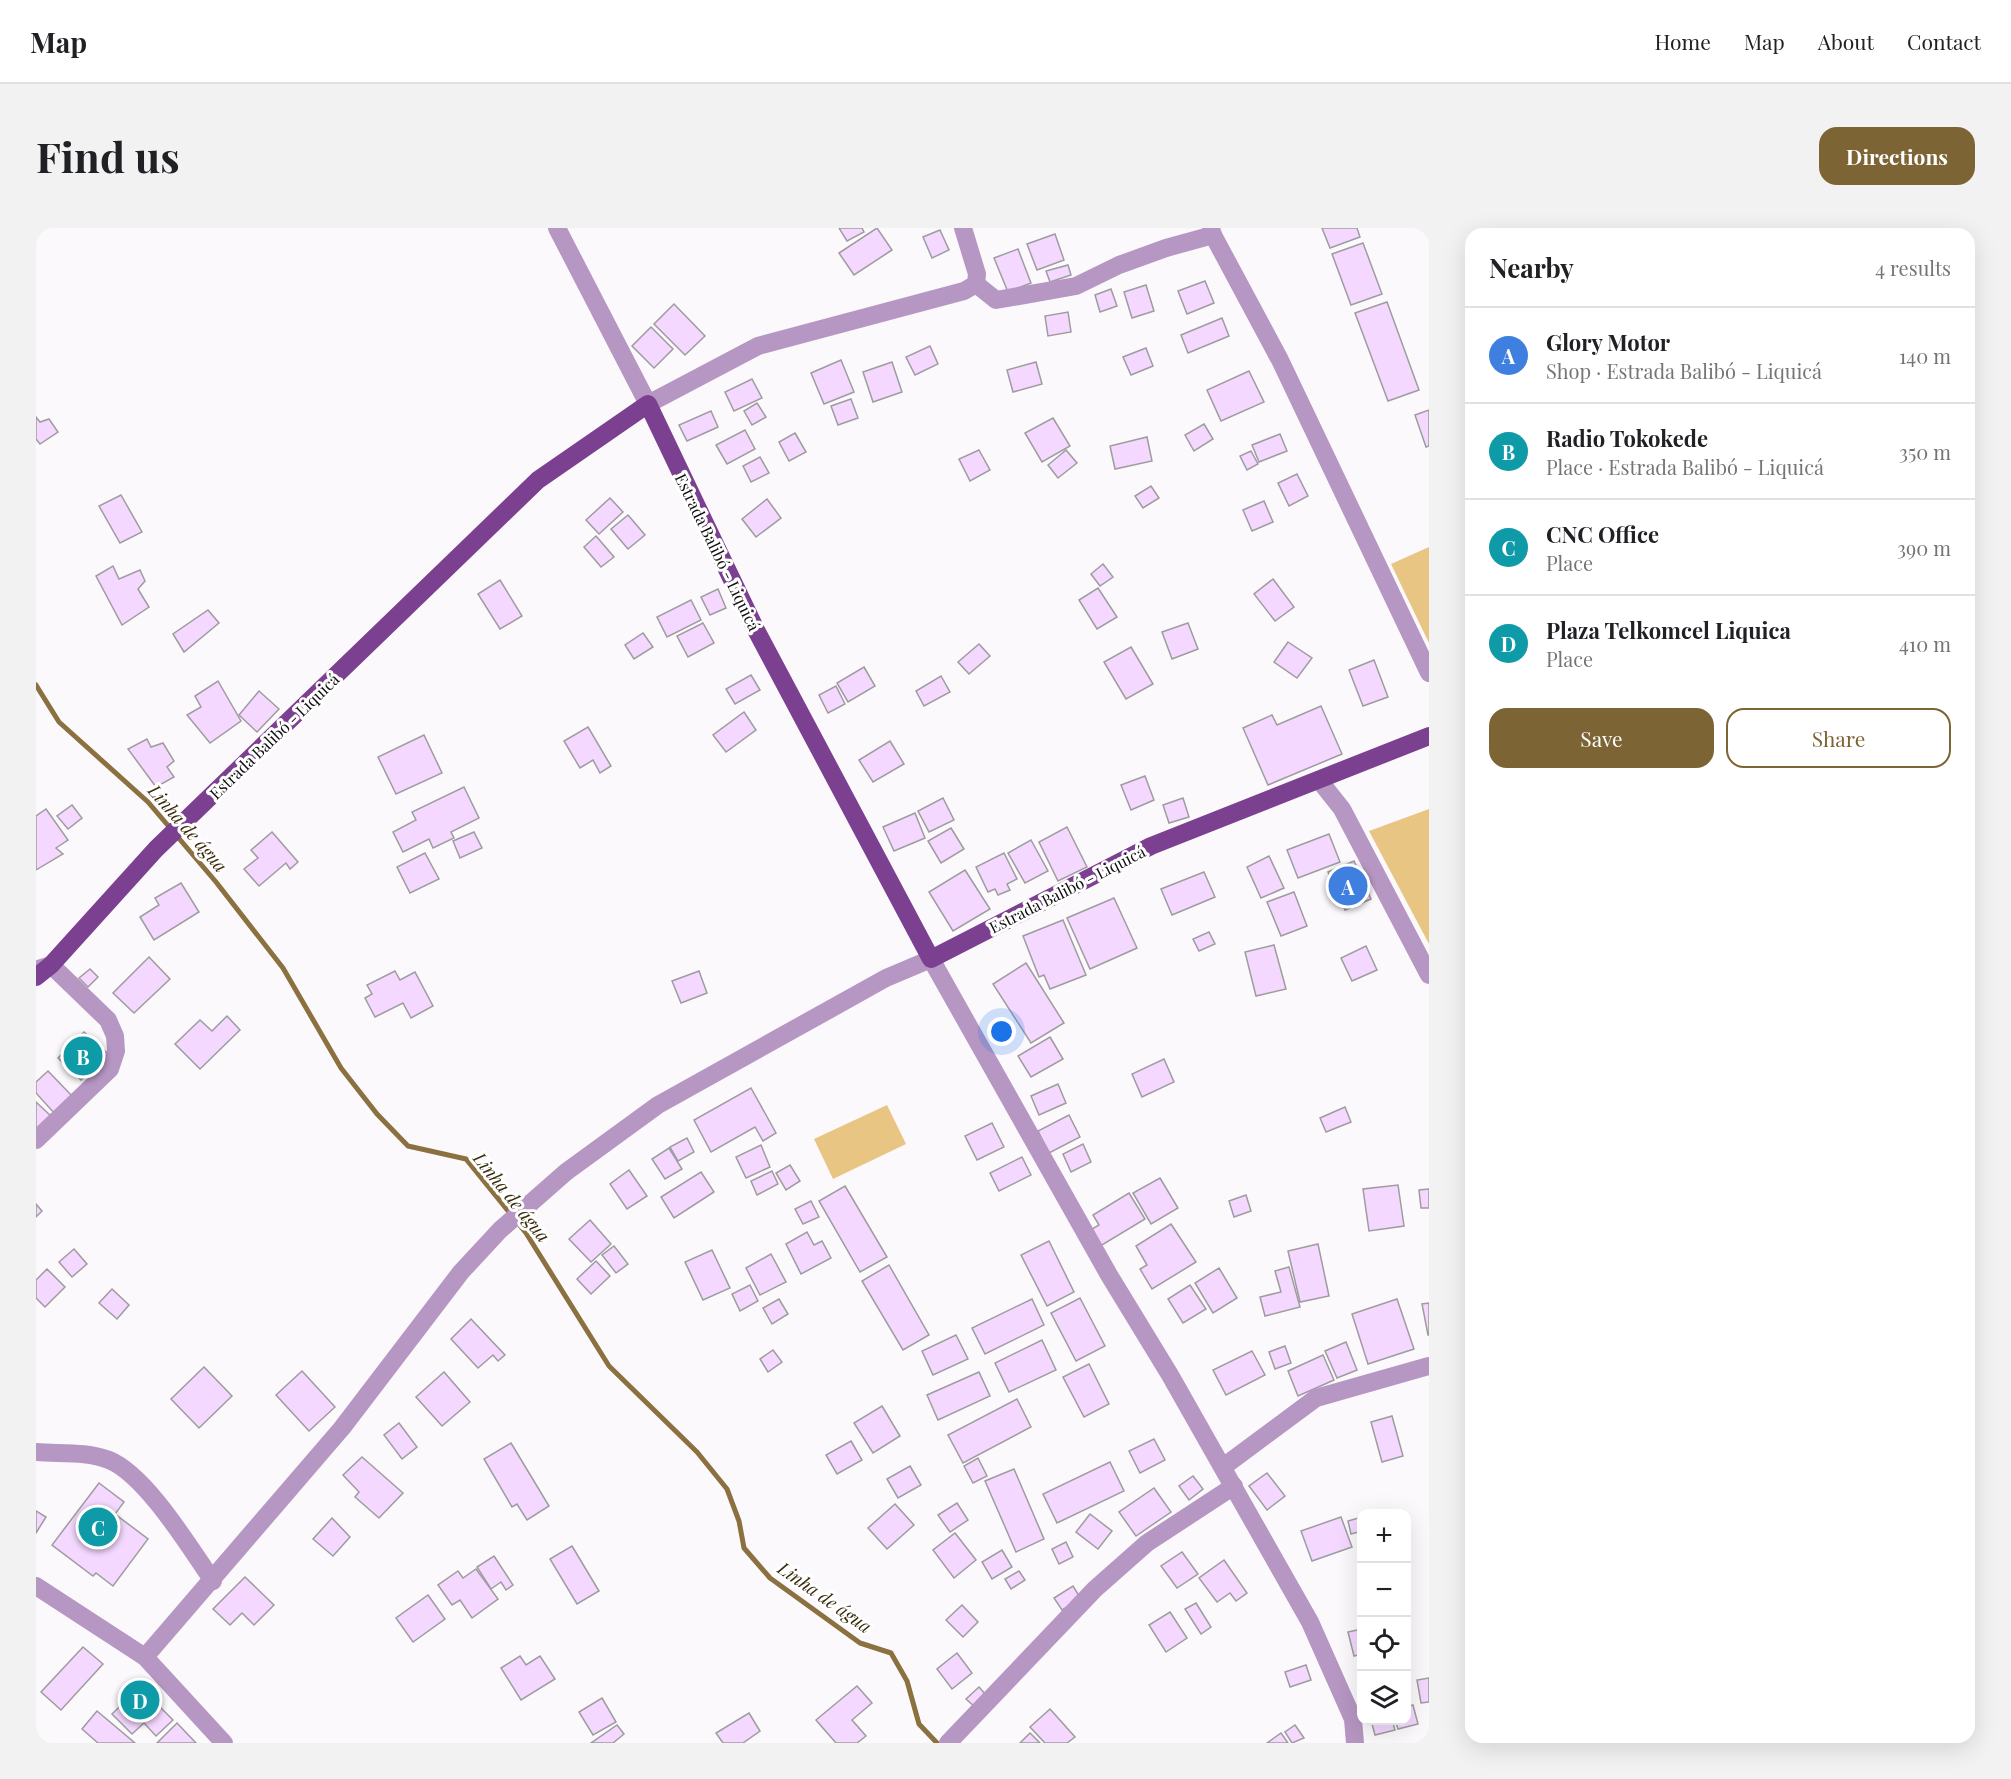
<!DOCTYPE html>
<meta charset="utf-8">
<style>
:root{--surface:#fff;--page:#f2f2f2;--text:#202124;--muted:#757577;--line:#e0e0e0;--accent:#7c6435}
body{margin:0;font-family:"Playfair Display",serif;background:var(--page);color:var(--text)}
.controls{position:absolute;right:18px;bottom:18px;display:grid;overflow:hidden;border-radius:12px;box-shadow:0 6px 24px #0002}
.controls button{width:54px;height:54px;display:grid;place-items:center;padding:0;border:0;border-bottom:2px solid var(--line);background:var(--surface);color:var(--text);font:30px sans-serif}
.you{position:absolute;left:966px;top:804px;width:21px;height:21px;margin:-15px;border:4px solid #fff;border-radius:50%;background:#1a73e8;box-shadow:0 0 0 9px #1a73e833}
.badge{display:grid;place-items:center;width:39px;height:39px;border-radius:50%;background:var(--accent);color:#fff;font-size:20px;font-weight:700}
.pin{position:absolute;translate:-50% -50%;border:3px solid #fff;box-shadow:0 2px 6px #0006}
.list{margin:0;padding:0;list-style:none}
h2{display:flex;justify-content:space-between;align-items:center;height:78px;margin:0;padding:0 24px;font-size:26px}
h2 small{font-size:20px;font-weight:400;color:var(--muted)}
.list li{display:grid;grid-template-columns:39px 1fr auto;gap:18px;align-items:center;box-sizing:border-box;height:96px;padding:0 24px;border-top:2px solid var(--line)}
.list b{display:block;font-size:22px;white-space:nowrap}
.list p{margin:0;font-size:20px;white-space:nowrap;color:var(--muted)}
.list em{font-size:20px;font-style:normal;color:var(--muted)}
.actions{display:flex;gap:12px;padding:18px 24px}
.actions a{flex:1;padding:14px 0;border:2px solid var(--accent);border-radius:18px;text-align:center;font-size:21px;color:var(--accent)}
.actions .main{background:var(--accent);color:#fff}
.icon{flex:none;width:33px;height:33px;fill:none;stroke:currentColor;stroke-width:2;stroke-linecap:round;stroke-linejoin:round}
.map{position:relative;flex:none;width:1393px;height:1515px;overflow:hidden;border-radius:18px}
header{display:flex;align-items:center;gap:36px;box-sizing:border-box;height:84px;padding:0 30px;background:var(--surface);border-bottom:2px solid var(--line)}
header strong{font-size:28px}
nav{display:flex;gap:33px;margin-inline-start:auto;font-size:21px}
.intro{display:flex;align-items:center;justify-content:space-between;box-sizing:border-box;height:144px;padding:0 36px}
h1{margin:0;font-size:42px}
.button{padding:15px 27px;border-radius:18px;background:var(--accent);color:#fff;font-size:21px;font-weight:700}
main{display:flex;gap:36px;padding:0 36px}
aside{flex:1;background:var(--surface);border-radius:18px;box-shadow:0 6px 24px #0002}
.map>svg:first-child{display:block}
</style>
<header>
<strong>Map</strong>
<nav><a>Home</a><a>Map</a><a>About</a><a>Contact</a></nav>
</header>
<div class="intro"><h1>Find us</h1><a class="button">Directions</a></div>
<main>
<div class="map">
<svg width="1393" height="1515" viewBox="0 0 1393 1515">
<rect width="100%" height="100%" fill="#fcf9fd"/>
<!-- green -->
<g fill="#e8c582">
<polygon points="1393,319 1393,415 1355,336"/>
<polygon points="1393,581 1393,716 1333,603"/>
<polygon points="851,877 870,916 797,951 778,911"/>
</g>
<g fill="none" stroke-linecap="round" stroke-linejoin="round">
<!-- stream -->
<polyline stroke="#8b7140" stroke-width="5" points="0,457 23,494 112,574 180,654 247,740 305,840 341,886 372,918 430,931 490,1005 573,1138 661,1224 691,1261 703,1293 708,1320 734,1350 824,1415 855,1425 871,1453 883,1496 901,1515"/>
</g>
<!-- building -->
<g fill="#f4d8ff" stroke="#9e9c9f" stroke-width="1.5">
<polygon points="803,0 826,0 828,4 811,13"/>
<polygon points="841,0 856,22 818,47 803,25"/>
<polygon points="1286,0 1321,0 1324,9 1294,20"/>
<polygon points="904,2 913,22 896,30 887,9"/>
<polygon points="1019,6 1028,32 1001,42 991,16"/>
<polygon points="1327,15 1346,66 1315,77 1296,26"/>
<polygon points="982,21 995,55 972,64 958,30"/>
<polygon points="1032,37 1035,47 1014,54 1010,43"/>
<polygon points="1169,53 1178,75 1151,86 1142,63"/>
<polygon points="1110,57 1118,83 1096,90 1088,64"/>
<polygon points="1075,61 1081,78 1064,84 1059,67"/>
<polygon points="1351,74 1383,162 1352,173 1319,85"/>
<polygon points="638,76 669,108 649,127 618,96"/>
<polygon points="1032,84 1035,104 1012,108 1009,88"/>
<polygon points="1186,90 1193,108 1152,125 1145,107"/>
<polygon points="615,99 637,121 618,140 596,118"/>
<polygon points="894,118 902,136 879,147 870,129"/>
<polygon points="1110,120 1117,138 1095,147 1087,129"/>
<polygon points="805,132 818,164 788,176 775,145"/>
<polygon points="856,134 866,164 837,174 827,144"/>
<polygon points="1000,134 1006,156 977,164 971,142"/>
<polygon points="1213,143 1228,174 1185,193 1171,162"/>
<polygon points="716,151 726,170 698,183 689,164"/>
<polygon points="815,171 822,190 802,197 795,178"/>
<polygon points="721,175 730,189 716,197 708,183"/>
<polygon points="1393,182 1393,218 1390,219 1379,187"/>
<polygon points="675,183 682,199 651,213 643,197"/>
<polygon points="0,189 4,194 13,191 22,204 4,216 0,211"/>
<polygon points="1017,190 1034,218 1006,234 989,205"/>
<polygon points="1168,196 1177,211 1158,223 1149,207"/>
<polygon points="709,202 719,221 691,236 680,217"/>
<polygon points="759,205 770,224 753,233 743,214"/>
<polygon points="1244,206 1251,223 1223,234 1216,217"/>
<polygon points="1111,209 1116,233 1079,241 1074,218"/>
<polygon points="943,222 954,242 934,253 923,231"/>
<polygon points="1030,222 1041,235 1022,250 1012,237"/>
<polygon points="1215,223 1222,236 1211,242 1204,228"/>
<polygon points="724,229 733,245 715,254 707,238"/>
<polygon points="1261,246 1272,268 1253,278 1242,255"/>
<polygon points="1115,258 1123,270 1107,280 1099,268"/>
<polygon points="85,267 106,304 84,315 63,278"/>
<polygon points="574,270 587,284 563,306 550,292"/>
<polygon points="731,271 745,290 720,309 706,291"/>
<polygon points="1228,273 1237,294 1216,303 1207,282"/>
<polygon points="592,287 609,307 592,321 575,301"/>
<polygon points="560,308 578,329 565,339 548,319"/>
<polygon points="1067,336 1077,349 1064,358 1055,346"/>
<polygon points="77,338 83,351 104,342 109,353 102,361 113,379 86,397 60,348"/>
<polygon points="1237,351 1258,379 1239,393 1218,366"/>
<polygon points="464,352 486,388 464,401 442,366"/>
<polygon points="1062,360 1081,389 1061,401 1043,372"/>
<polygon points="682,361 690,380 674,387 665,369"/>
<polygon points="655,372 665,392 631,409 621,389"/>
<polygon points="172,382 183,395 148,424 137,406"/>
<polygon points="667,395 678,415 652,429 641,408"/>
<polygon points="1152,395 1162,421 1136,431 1126,404"/>
<polygon points="607,405 617,419 598,431 589,417"/>
<polygon points="1252,414 1276,430 1261,450 1238,434"/>
<polygon points="943,416 954,428 933,446 922,434"/>
<polygon points="1095,419 1117,456 1090,471 1068,434"/>
<polygon points="1338,432 1352,469 1327,478 1313,442"/>
<polygon points="828,439 839,458 812,474 801,455"/>
<polygon points="715,447 724,462 699,476 690,461"/>
<polygon points="905,448 914,464 888,478 880,463"/>
<polygon points="182,453 205,493 174,515 151,487 165,479 159,468"/>
<polygon points="800,458 809,476 792,485 783,467"/>
<polygon points="223,463 243,481 221,504 203,487"/>
<polygon points="1285,478 1306,526 1232,557 1207,500 1236,487 1241,497"/>
<polygon points="708,484 720,502 690,524 677,507"/>
<polygon points="552,499 575,538 564,545 557,532 544,540 528,513"/>
<polygon points="388,507 406,545 360,566 342,529"/>
<polygon points="111,511 115,519 127,515 138,533 131,539 138,549 120,559 92,521"/>
<polygon points="854,513 868,536 837,554 823,532"/>
<polygon points="1109,548 1118,572 1095,582 1085,557"/>
<polygon points="428,559 443,590 415,604 418,610 397,620 393,611 367,624 357,604 380,592 376,584"/>
<polygon points="907,570 918,592 893,604 882,583"/>
<polygon points="1147,570 1153,589 1133,595 1127,577"/>
<polygon points="36,577 46,590 32,601 21,588"/>
<polygon points="10,581 32,612 20,620 27,626 0,642 0,588"/>
<polygon points="879,585 889,610 858,623 847,599"/>
<polygon points="1031,599 1051,639 1022,653 1003,614"/>
<polygon points="915,600 928,621 905,635 892,613"/>
<polygon points="236,604 262,634 254,641 250,635 223,658 208,641 222,630 215,622"/>
<polygon points="438,604 446,620 424,630 417,613"/>
<polygon points="1293,606 1304,634 1262,650 1251,622"/>
<polygon points="995,612 1012,643 989,655 972,625"/>
<polygon points="389,625 403,651 374,665 361,639"/>
<polygon points="968,625 981,651 971,656 974,662 962,667 959,661 952,664 940,639"/>
<polygon points="1233,628 1248,660 1225,670 1211,639"/>
<polygon points="1318,633 1335,671 1309,682 1292,644"/>
<polygon points="929,642 954,681 917,703 893,664"/>
<polygon points="1168,644 1179,669 1136,687 1125,661"/>
<polygon points="145,655 163,684 118,712 104,689 123,677 119,670"/>
<polygon points="1258,664 1271,698 1245,708 1231,674"/>
<polygon points="1078,670 1101,720 1054,741 1031,690"/>
<polygon points="1027,692 1050,747 1014,761 1008,747 1003,749 987,708"/>
<polygon points="1173,704 1179,716 1163,723 1157,711"/>
<polygon points="1238,717 1250,761 1220,768 1209,724"/>
<polygon points="1330,718 1341,742 1316,753 1305,730"/>
<polygon points="113,729 134,751 98,785 77,765"/>
<polygon points="990,735 1028,795 995,815 957,756"/>
<polygon points="54,741 62,749 52,759 43,750"/>
<polygon points="359,743 364,752 379,744 397,778 375,790 367,775 339,789 329,770 336,766 331,757"/>
<polygon points="663,743 671,765 645,775 636,753"/>
<polygon points="191,788 204,802 164,841 139,816 164,792 176,803"/>
<polygon points="48,804 72,826 45,852 22,830"/>
<polygon points="1014,809 1027,831 995,849 982,828"/>
<polygon points="1128,831 1138,854 1106,869 1096,846"/>
<polygon points="12,843 37,869 19,886 0,865 0,854"/>
<polygon points="1022,856 1030,875 1003,887 995,868"/>
<polygon points="715,860 740,905 727,913 719,899 675,924 658,892"/>
<polygon points="0,874 15,888 0,905"/>
<polygon points="1309,879 1315,894 1290,904 1284,890"/>
<polygon points="1033,887 1044,909 1013,925 1002,903"/>
<polygon points="956,895 968,919 941,932 929,908"/>
<polygon points="651,910 658,924 642,933 634,919"/>
<polygon points="1047,916 1055,934 1035,944 1027,926"/>
<polygon points="725,917 734,939 710,950 700,929"/>
<polygon points="633,920 646,941 629,951 616,931"/>
<polygon points="986,929 995,947 963,963 954,945"/>
<polygon points="754,937 764,953 750,962 740,945"/>
<polygon points="593,942 611,968 591,981 574,956"/>
<polygon points="736,943 742,956 721,967 715,953"/>
<polygon points="665,944 678,964 638,990 625,969"/>
<polygon points="1124,950 1142,980 1115,996 1097,965"/>
<polygon points="1362,957 1368,998 1333,1003 1327,961"/>
<polygon points="809,958 851,1029 824,1044 783,973"/>
<polygon points="1393,961 1393,980 1385,980 1383,962"/>
<polygon points="1093,965 1109,991 1061,1020 1051,1004 1063,997 1057,987"/>
<polygon points="1210,967 1215,983 1198,989 1193,973"/>
<polygon points="775,973 783,989 767,996 759,981"/>
<polygon points="0,976 6,983 0,989"/>
<polygon points="554,992 575,1016 555,1034 533,1011"/>
<polygon points="1135,996 1160,1034 1116,1061 1104,1041 1111,1037 1100,1018"/>
<polygon points="771,1004 778,1017 786,1013 795,1030 765,1046 750,1016"/>
<polygon points="1013,1013 1038,1064 1011,1078 985,1027"/>
<polygon points="1282,1016 1293,1068 1264,1074 1252,1023"/>
<polygon points="578,1018 592,1036 580,1045 566,1027"/>
<polygon points="38,1021 51,1036 36,1049 23,1034"/>
<polygon points="676,1022 694,1060 667,1072 649,1034"/>
<polygon points="735,1026 750,1054 724,1067 710,1040"/>
<polygon points="560,1033 574,1048 555,1066 541,1051"/>
<polygon points="853,1037 893,1107 867,1122 826,1053"/>
<polygon points="1253,1039 1264,1079 1229,1088 1224,1069 1245,1064 1239,1043"/>
<polygon points="1183,1040 1201,1070 1177,1085 1159,1055"/>
<polygon points="11,1041 29,1059 9,1079 0,1070 0,1052"/>
<polygon points="714,1057 722,1073 704,1083 696,1066"/>
<polygon points="1154,1057 1170,1081 1147,1095 1132,1071"/>
<polygon points="76,1061 93,1077 81,1091 63,1075"/>
<polygon points="1044,1070 1069,1118 1040,1133 1015,1085"/>
<polygon points="743,1071 752,1086 736,1096 727,1080"/>
<polygon points="996,1071 1008,1097 949,1126 936,1100"/>
<polygon points="1361,1071 1378,1121 1332,1136 1316,1086"/>
<polygon points="1393,1075 1393,1107 1392,1107 1386,1076"/>
<polygon points="435,1091 469,1127 462,1133 457,1127 442,1140 415,1111"/>
<polygon points="920,1107 932,1131 897,1147 886,1123"/>
<polygon points="1006,1112 1020,1142 973,1164 959,1135"/>
<polygon points="1310,1114 1321,1142 1301,1150 1289,1123"/>
<polygon points="1249,1118 1255,1135 1239,1141 1233,1124"/>
<polygon points="737,1122 746,1134 732,1144 724,1131"/>
<polygon points="1216,1123 1229,1147 1190,1167 1177,1142"/>
<polygon points="1287,1127 1298,1152 1262,1168 1252,1143"/>
<polygon points="1053,1136 1073,1176 1048,1189 1027,1149"/>
<polygon points="168,1139 196,1168 163,1200 135,1171"/>
<polygon points="266,1143 299,1179 273,1203 240,1167"/>
<polygon points="408,1144 434,1174 406,1198 380,1169"/>
<polygon points="943,1144 954,1168 902,1192 891,1167"/>
<polygon points="981,1171 995,1199 927,1235 912,1207"/>
<polygon points="846,1178 864,1208 837,1225 818,1195"/>
<polygon points="1356,1188 1367,1228 1346,1234 1335,1194"/>
<polygon points="363,1195 381,1219 366,1231 348,1207"/>
<polygon points="1118,1211 1129,1232 1104,1245 1093,1223"/>
<polygon points="815,1213 826,1232 801,1246 790,1227"/>
<polygon points="475,1215 513,1278 491,1292 481,1276 476,1279 448,1231"/>
<polygon points="326,1229 367,1265 343,1290 319,1269 323,1264 307,1247"/>
<polygon points="942,1230 951,1248 937,1255 928,1238"/>
<polygon points="1074,1234 1088,1263 1021,1295 1007,1266"/>
<polygon points="874,1238 885,1257 862,1270 851,1251"/>
<polygon points="978,1241 1008,1311 980,1324 949,1253"/>
<polygon points="1231,1245 1249,1268 1231,1282 1213,1258"/>
<polygon points="1157,1248 1167,1261 1153,1272 1143,1258"/>
<polygon points="63,1255 88,1274 79,1286 112,1311 77,1358 60,1345 57,1348 16,1317"/>
<polygon points="1118,1260 1135,1284 1100,1308 1083,1284"/>
<polygon points="921,1275 932,1292 914,1304 902,1287"/>
<polygon points="859,1276 878,1297 851,1321 832,1300"/>
<polygon points="0,1283 10,1289 0,1305"/>
<polygon points="1054,1286 1076,1303 1062,1321 1040,1304"/>
<polygon points="1305,1289 1316,1319 1276,1333 1265,1303"/>
<polygon points="1326,1289 1326,1303 1315,1306 1312,1293"/>
<polygon points="296,1290 314,1309 297,1328 277,1311"/>
<polygon points="919,1305 940,1332 918,1350 897,1322"/>
<polygon points="1030,1314 1037,1329 1023,1336 1016,1321"/>
<polygon points="536,1318 563,1363 541,1376 514,1331"/>
<polygon points="966,1322 976,1339 956,1351 946,1334"/>
<polygon points="1146,1324 1162,1346 1141,1360 1125,1338"/>
<polygon points="458,1328 477,1357 470,1362 465,1354 455,1361 441,1339"/>
<polygon points="1188,1332 1211,1365 1200,1373 1194,1365 1181,1374 1163,1350"/>
<polygon points="440,1341 462,1371 436,1390 424,1372 416,1377 402,1357 422,1343 427,1350"/>
<polygon points="983,1343 989,1352 975,1361 969,1351"/>
<polygon points="209,1349 238,1377 218,1397 206,1385 194,1397 177,1381"/>
<polygon points="1037,1358 1045,1371 1026,1382 1018,1370"/>
<polygon points="392,1367 409,1391 377,1414 360,1390"/>
<polygon points="1160,1375 1175,1399 1165,1406 1149,1381"/>
<polygon points="926,1377 942,1394 927,1409 910,1392"/>
<polygon points="1134,1384 1151,1410 1130,1424 1113,1397"/>
<polygon points="1326,1401 1326,1426 1318,1428 1312,1404"/>
<polygon points="47,1419 67,1436 25,1482 5,1464"/>
<polygon points="921,1425 936,1445 916,1461 901,1441"/>
<polygon points="484,1428 490,1437 504,1428 519,1451 485,1472 465,1440"/>
<polygon points="1270,1437 1275,1452 1254,1459 1249,1444"/>
<polygon points="1393,1450 1393,1474 1385,1475 1381,1452"/>
<polygon points="821,1458 836,1475 816,1492 830,1508 821,1515 800,1515 780,1492"/>
<polygon points="104,1459 137,1492 120,1508 108,1495 96,1506 76,1486"/>
<polygon points="943,1459 952,1469 940,1480 930,1471"/>
<polygon points="566,1470 580,1494 557,1507 543,1484"/>
<polygon points="1377,1477 1382,1496 1362,1501 1359,1492 1370,1492 1370,1479"/>
<polygon points="1014,1481 1039,1509 1031,1515 1009,1515 994,1499"/>
<polygon points="61,1483 99,1515 62,1515 46,1501"/>
<polygon points="713,1485 724,1503 707,1515 687,1515 680,1505"/>
<polygon points="1335,1492 1356,1492 1359,1502 1339,1507"/>
<polygon points="141,1495 160,1515 121,1515"/>
<polygon points="581,1497 588,1506 577,1515 555,1515"/>
<polygon points="1259,1497 1268,1510 1256,1515 1249,1504"/>
<polygon points="994,1505 1004,1515 984,1515"/>
<polygon points="1245,1505 1252,1515 1231,1515"/>
</g>
<g fill="none" stroke-linecap="round" stroke-linejoin="round">
<!-- minor -->
<g stroke="#b696c2" stroke-width="18">
<polyline points="521,0 612,176 722,118 928,63 940,56 941,46 927,0"/>
<polyline points="1177,7 1244,132 1393,445"/>
<polyline points="940,56 960,72 1040,58 1083,37 1130,20 1177,7 1175,0"/>
<polyline points="1283,552 1306,581 1393,747"/>
<polyline points="0,912 74,841 80,823 79,808 72,792 15,737 2,741"/>
<path d="M 0,1224 C 24,1226 50,1223 73,1232 C 110,1247 154,1320 177,1353"/>
<polyline points="1187,1239 1280,1170 1393,1138"/>
<polyline points="0,1358 109,1429 188,1515"/>
<polyline points="109,1429 306,1200 425,1044 464,1002 530,944 622,877 850,750 895,731 1073,1047 1134,1147 1274,1394 1317,1491 1319,1515"/>
<polyline points="912,1515 1059,1361 1111,1315 1198,1258"/>
</g>
<!-- major -->
<polyline stroke="#7b408f" stroke-width="18" points="0,749 15,737 120,621 502,252 612,176 720,402 895,731 1115,618 1393,508"/>
</g>
<g text-anchor="middle" dominant-baseline="central" stroke-width="6" stroke-linejoin="round" paint-order="stroke">
<!-- street labels -->
<g font-size="16" fill="#100f10" stroke="#fff">
<text transform="translate(682 324) rotate(64)">Estrada Balibó - Liquicá</text>
<text transform="translate(238 508) rotate(-44)">Estrada Balibó - Liquicá</text>
<text transform="translate(1031 661) rotate(-27)">Estrada Balibó - Liquicá</text>
</g>
<!-- water labels -->
<g font-size="18" font-style="italic" fill="#3a2b0a" stroke="#fff">
<text transform="translate(152 600) rotate(49)">Linha de água</text>
<text transform="translate(476 969) rotate(51)">Linha de água</text>
<text transform="translate(789 1369) rotate(35)">Linha de água</text>
</g>
</g>
</svg>
<div class="controls">
<button>+</button>
<button>−</button>
<button><svg class="icon" aria-label="locate" viewBox="0 0 24 24"><circle cx="12" cy="12" r="6"/><path d="M12 2v4M12 18v4M2 12h4M18 12h4"/></svg></button>
<button><svg class="icon" aria-label="layers" viewBox="0 0 24 24"><path d="M12 4l9 5-9 5-9-5zM3 14l9 5 9-5"/></svg></button>
</div>
<div class="you"></div>
<div class="pin badge" style="left:1312px;top:658px;background:#3f7fe0">A</div>
<div class="pin badge" style="left:47px;top:828px;background:#0f9aa8">B</div>
<div class="pin badge" style="left:62px;top:1299px;background:#0f9aa8">C</div>
<div class="pin badge" style="left:104px;top:1472px;background:#0f9aa8">D</div>
</div>
<aside>
<h2>Nearby<small>4 results</small></h2>
<ul class="list">
<li><span class="badge" style="background:#3f7fe0">A</span><div><b>Glory Motor</b><p>Shop · Estrada Balibó - Liquicá</p></div><em>140 m</em></li>
<li><span class="badge" style="background:#0f9aa8">B</span><div><b>Radio Tokokede</b><p>Place · Estrada Balibó - Liquicá</p></div><em>350 m</em></li>
<li><span class="badge" style="background:#0f9aa8">C</span><div><b>CNC Office</b><p>Place</p></div><em>390 m</em></li>
<li><span class="badge" style="background:#0f9aa8">D</span><div><b>Plaza Telkomcel Liquica</b><p>Place</p></div><em>410 m</em></li>
</ul>
<div class="actions"><a class="main">Save</a><a>Share</a></div>
</aside>
</main>
